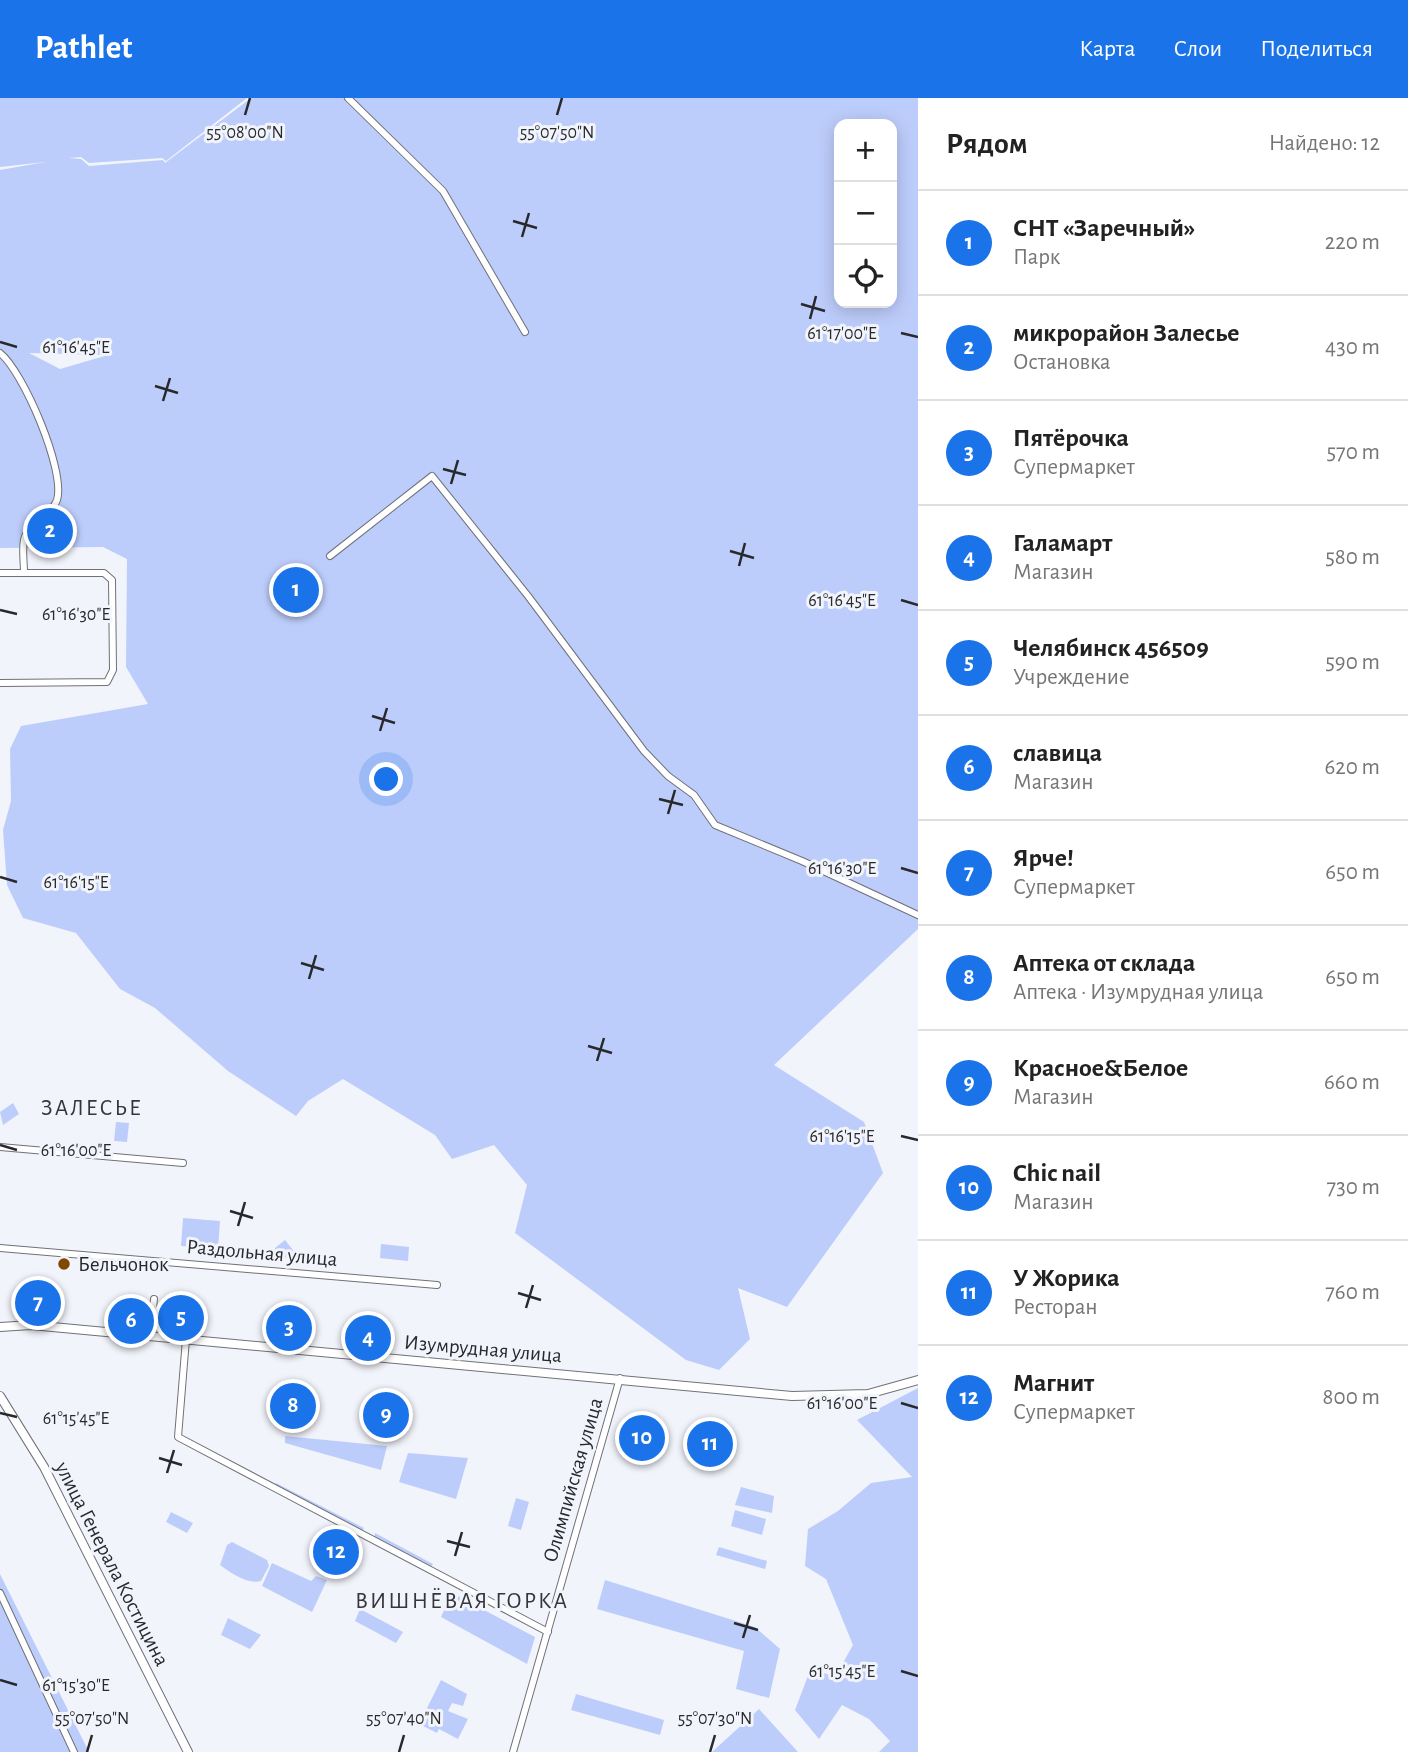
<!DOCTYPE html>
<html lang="ru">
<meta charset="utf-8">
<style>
:root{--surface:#fff;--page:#f6f6f6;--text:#222;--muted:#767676;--line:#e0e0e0;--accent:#1a73e8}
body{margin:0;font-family:"Alegreya Sans",sans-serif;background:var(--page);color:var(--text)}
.controls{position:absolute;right:21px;top:21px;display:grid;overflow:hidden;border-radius:14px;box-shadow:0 4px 18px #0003}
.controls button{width:63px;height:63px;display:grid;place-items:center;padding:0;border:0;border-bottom:2px solid var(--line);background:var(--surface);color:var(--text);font:35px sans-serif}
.you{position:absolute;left:387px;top:682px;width:24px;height:24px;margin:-18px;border:5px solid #fff;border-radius:50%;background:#1a73e8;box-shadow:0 0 0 10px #1a73e833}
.badge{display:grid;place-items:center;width:46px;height:46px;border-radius:50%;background:var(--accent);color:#fff;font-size:23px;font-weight:700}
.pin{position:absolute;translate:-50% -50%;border:4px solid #fff;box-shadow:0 2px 7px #0006}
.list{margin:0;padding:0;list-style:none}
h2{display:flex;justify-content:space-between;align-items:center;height:91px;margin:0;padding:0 28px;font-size:30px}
h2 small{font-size:23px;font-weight:400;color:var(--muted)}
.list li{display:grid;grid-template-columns:46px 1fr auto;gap:21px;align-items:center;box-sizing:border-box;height:105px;padding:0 28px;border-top:2px solid var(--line)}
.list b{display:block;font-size:26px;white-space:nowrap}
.list p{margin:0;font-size:23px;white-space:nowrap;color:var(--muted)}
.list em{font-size:23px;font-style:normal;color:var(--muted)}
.icon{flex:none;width:38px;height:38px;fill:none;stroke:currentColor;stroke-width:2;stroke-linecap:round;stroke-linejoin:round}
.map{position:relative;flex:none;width:918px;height:1654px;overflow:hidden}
header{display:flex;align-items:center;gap:42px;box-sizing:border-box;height:98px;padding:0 35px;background:var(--accent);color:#fff}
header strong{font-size:33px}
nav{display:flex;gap:38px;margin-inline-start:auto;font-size:24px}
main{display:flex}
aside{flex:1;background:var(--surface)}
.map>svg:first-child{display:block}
</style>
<header>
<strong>Pathlet</strong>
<nav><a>Карта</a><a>Слои</a><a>Поделиться</a></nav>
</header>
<main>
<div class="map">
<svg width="918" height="1654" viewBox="0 0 918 1654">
<rect width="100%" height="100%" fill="#f2f4fb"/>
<!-- green -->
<g fill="#bdcdfb" fill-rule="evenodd">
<path d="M 0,0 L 247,0 L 166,63 L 162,60 L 89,65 L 81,59 L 69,60 L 81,61 L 89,68 L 163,62 L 165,65 L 251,0 L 918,0 L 918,831 L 774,967 L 864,1024 L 883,1075 L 787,1209 L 738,1190 L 750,1241 L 719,1272 L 686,1262 L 515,1135 L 527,1087 L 494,1047 L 452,1061 L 435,1037 L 343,981 L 308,1003 L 296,1018 L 228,973 L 155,910 L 120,891 L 76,835 L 23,820 L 7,787 L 3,732 L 11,703 L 10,651 L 21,628 L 148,606 L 126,569 L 127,461 L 103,449 L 0,450 L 0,72 L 45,64 L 0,69 ZM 839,26 L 892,26 L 892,205 L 839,205 ZM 29,255 L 107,257 L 108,257 L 60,271 Z"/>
<polygon points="13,1005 19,1016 3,1027 0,1014"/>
<polygon points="116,1024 129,1025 127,1044 114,1043"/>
<polygon points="183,1120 220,1123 218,1151 181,1148"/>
<polygon points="285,1142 300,1161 274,1158 275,1150"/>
<polygon points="381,1146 409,1149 408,1163 380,1160"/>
<polygon points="918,1290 918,1654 879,1654 890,1643 869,1621 842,1607 819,1641 795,1612 811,1570 835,1579 853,1547 826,1481 805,1468 808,1431 838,1413 871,1385 912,1379 857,1322"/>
<polygon points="285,1338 387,1348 381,1372 285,1345"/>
<polygon points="408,1355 468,1360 456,1401 399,1384"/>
<polygon points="276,1385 364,1430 362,1433 274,1388"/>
<polygon points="741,1389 774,1398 772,1415 735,1407"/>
<polygon points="516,1400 529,1404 521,1432 508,1428"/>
<polygon points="735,1412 766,1421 762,1437 731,1428"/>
<polygon points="171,1414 193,1425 187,1435 166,1424"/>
<polygon points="375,1435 433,1466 430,1470 374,1440"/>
<path d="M 232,1444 L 267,1462 L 269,1468 L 261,1483 C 247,1487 230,1474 220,1467 L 227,1447 Z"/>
<polygon points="719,1449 767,1463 765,1471 716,1457"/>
<polygon points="272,1465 311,1483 316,1478 327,1482 312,1514 262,1488"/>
<polygon points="0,1476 89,1654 0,1654"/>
<polygon points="605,1482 755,1529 780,1551 769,1600 736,1591 744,1553 597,1511"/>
<polygon points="452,1495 535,1539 527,1566 441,1519"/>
<polygon points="360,1511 403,1534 396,1545 355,1523"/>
<polygon points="228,1520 261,1537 250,1551 221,1537"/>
<polygon points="441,1582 467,1596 463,1608 452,1605 448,1613 468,1621 458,1641 439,1631 437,1635 419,1626"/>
<polygon points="576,1596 664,1622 660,1637 571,1612"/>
<polygon points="759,1611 798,1654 712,1654"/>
</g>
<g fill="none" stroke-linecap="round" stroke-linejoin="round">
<!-- minor casing -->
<g stroke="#6f7177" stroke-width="8">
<g id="minor">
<polyline points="348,0 443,93 525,234"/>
<path d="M 0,255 C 23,273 66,373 57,402 C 51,419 27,426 24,442 C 22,452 24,464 24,475"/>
<polyline points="330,458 432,378 528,498 644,653 668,678 694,697 715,727 802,763 918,817"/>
<polyline points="0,475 104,475 112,482 113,572 107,584 0,585"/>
<polyline points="0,1049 183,1065"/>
<polyline points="0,1150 437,1187"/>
<polyline points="150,1238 154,1201"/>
<polyline points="186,1241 178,1339 548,1534"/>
<polyline points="0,1495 74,1654"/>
<polyline points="513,1654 620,1280"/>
</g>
</g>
<!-- tertiary casing -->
<g stroke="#6f7177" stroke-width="10">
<g id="tertiary">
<polyline points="0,1229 31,1227 792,1298 868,1296 918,1282"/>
<polyline points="0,1298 44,1369 188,1654"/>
</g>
</g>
<!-- minor -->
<use href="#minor" stroke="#fff" stroke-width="6"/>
<!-- tertiary -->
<use href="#tertiary" stroke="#fff" stroke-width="8"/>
</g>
<!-- ticks -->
<path fill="none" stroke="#28292c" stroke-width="2.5" d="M 245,17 L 250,0M 557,17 L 562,0M 513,123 L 537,130M 522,139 L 529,115M 801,206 L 825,213M 810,221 L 816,198M 901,235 L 918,239M 0,244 L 17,249M 155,288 L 178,295M 163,303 L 170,280M 443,371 L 466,377M 451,386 L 458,362M 730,453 L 754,460M 739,468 L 745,445M 901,502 L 918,507M 0,512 L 17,516M 372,618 L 395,625M 380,633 L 387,610M 659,701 L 683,707M 668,716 L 675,692M 901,770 L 918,775M 0,779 L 17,784M 301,865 L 324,872M 309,881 L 316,857M 588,948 L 612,955M 597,963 L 604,940M 901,1038 L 918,1042M 0,1047 L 17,1052M 230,1113 L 253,1120M 238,1128 L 245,1104M 518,1195 L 541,1202M 526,1210 L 533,1187M 901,1305 L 918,1310M 0,1315 L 17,1319M 159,1360 L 182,1367M 167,1375 L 174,1352M 447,1443 L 470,1449M 455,1458 L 462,1434M 734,1525 L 758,1532M 743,1540 L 750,1517M 901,1573 L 918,1578M 0,1582 L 17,1587M 87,1654 L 92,1637M 399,1654 L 404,1637M 710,1654 L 715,1637"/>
<!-- markers -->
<circle fill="#814600" stroke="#f2f4fb" stroke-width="2.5" cx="64" cy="1166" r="7"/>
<g text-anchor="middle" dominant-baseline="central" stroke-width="6" stroke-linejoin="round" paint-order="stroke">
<!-- street labels -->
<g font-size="21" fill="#28292c" stroke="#f2f4fb">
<text transform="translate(262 1155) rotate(5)">Раздольная улица</text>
<text transform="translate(483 1251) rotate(5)">Изумрудная улица</text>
<text transform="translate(573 1382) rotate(-74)">Олимпийская улица</text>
<text transform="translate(112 1466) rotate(63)">улица Генерала Костицина</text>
</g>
<!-- poi labels -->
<g font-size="21" fill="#28292c" stroke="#f2f4fb" text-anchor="start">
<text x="78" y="1166">Бельчонок</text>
</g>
<!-- neighbourhood labels -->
<g font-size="23" letter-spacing="2" fill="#34363b" stroke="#f2f4fb">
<text x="92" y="1010">ЗАЛЕСЬЕ</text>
<text x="462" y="1503">ВИШНЁВАЯ ГОРКА</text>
</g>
</g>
<g font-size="18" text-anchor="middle" fill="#28292c" stroke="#f2f4fb" stroke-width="6" stroke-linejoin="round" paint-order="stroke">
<text x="245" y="40">55°08'00"N</text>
<text x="557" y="40">55°07'50"N</text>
<text x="842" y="241">61°17'00"E</text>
<text x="76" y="255">61°16'45"E</text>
<text x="842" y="508">61°16'45"E</text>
<text x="76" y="522">61°16'30"E</text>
<text x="842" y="776">61°16'30"E</text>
<text x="76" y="790">61°16'15"E</text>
<text x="842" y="1044">61°16'15"E</text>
<text x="76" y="1058">61°16'00"E</text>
<text x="842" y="1311">61°16'00"E</text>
<text x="76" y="1326">61°15'45"E</text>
<text x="842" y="1579">61°15'45"E</text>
<text x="76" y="1593">61°15'30"E</text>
<text x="92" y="1626">55°07'50"N</text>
<text x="404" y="1626">55°07'40"N</text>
<text x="715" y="1626">55°07'30"N</text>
</g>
</svg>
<div class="controls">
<button>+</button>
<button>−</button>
<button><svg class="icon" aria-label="locate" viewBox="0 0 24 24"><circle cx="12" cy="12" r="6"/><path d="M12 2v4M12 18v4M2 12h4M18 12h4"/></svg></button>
</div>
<div class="you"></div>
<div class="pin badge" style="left:296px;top:492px">1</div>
<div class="pin badge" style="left:50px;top:433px">2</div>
<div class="pin badge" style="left:289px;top:1230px">3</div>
<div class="pin badge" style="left:368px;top:1240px">4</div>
<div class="pin badge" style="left:181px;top:1220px">5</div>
<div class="pin badge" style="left:131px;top:1223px">6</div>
<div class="pin badge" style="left:38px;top:1205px">7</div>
<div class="pin badge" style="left:293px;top:1308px">8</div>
<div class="pin badge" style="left:386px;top:1317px">9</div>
<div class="pin badge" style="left:642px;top:1340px">10</div>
<div class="pin badge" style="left:710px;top:1346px">11</div>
<div class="pin badge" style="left:336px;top:1454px">12</div>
</div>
<aside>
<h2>Рядом<small>Найдено: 12</small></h2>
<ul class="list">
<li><span class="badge">1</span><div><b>СНТ «Заречный»</b><p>Парк</p></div><em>220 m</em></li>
<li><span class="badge">2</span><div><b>микрорайон Залесье</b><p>Остановка</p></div><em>430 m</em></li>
<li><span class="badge">3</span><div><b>Пятёрочка</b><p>Супермаркет</p></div><em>570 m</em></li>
<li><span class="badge">4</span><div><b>Галамарт</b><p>Магазин</p></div><em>580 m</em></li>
<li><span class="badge">5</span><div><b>Челябинск 456509</b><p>Учреждение</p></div><em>590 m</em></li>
<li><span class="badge">6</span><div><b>славица</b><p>Магазин</p></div><em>620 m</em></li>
<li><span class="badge">7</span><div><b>Ярче!</b><p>Супермаркет</p></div><em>650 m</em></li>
<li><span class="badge">8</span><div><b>Аптека от склада</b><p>Аптека · Изумрудная улица</p></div><em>650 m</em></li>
<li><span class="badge">9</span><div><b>Красное&amp;Белое</b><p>Магазин</p></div><em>660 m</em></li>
<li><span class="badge">10</span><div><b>Chic nail</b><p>Магазин</p></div><em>730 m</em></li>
<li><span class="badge">11</span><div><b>У Жорика</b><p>Ресторан</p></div><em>760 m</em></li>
<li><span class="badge">12</span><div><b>Магнит</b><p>Супермаркет</p></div><em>800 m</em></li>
</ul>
</aside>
</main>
